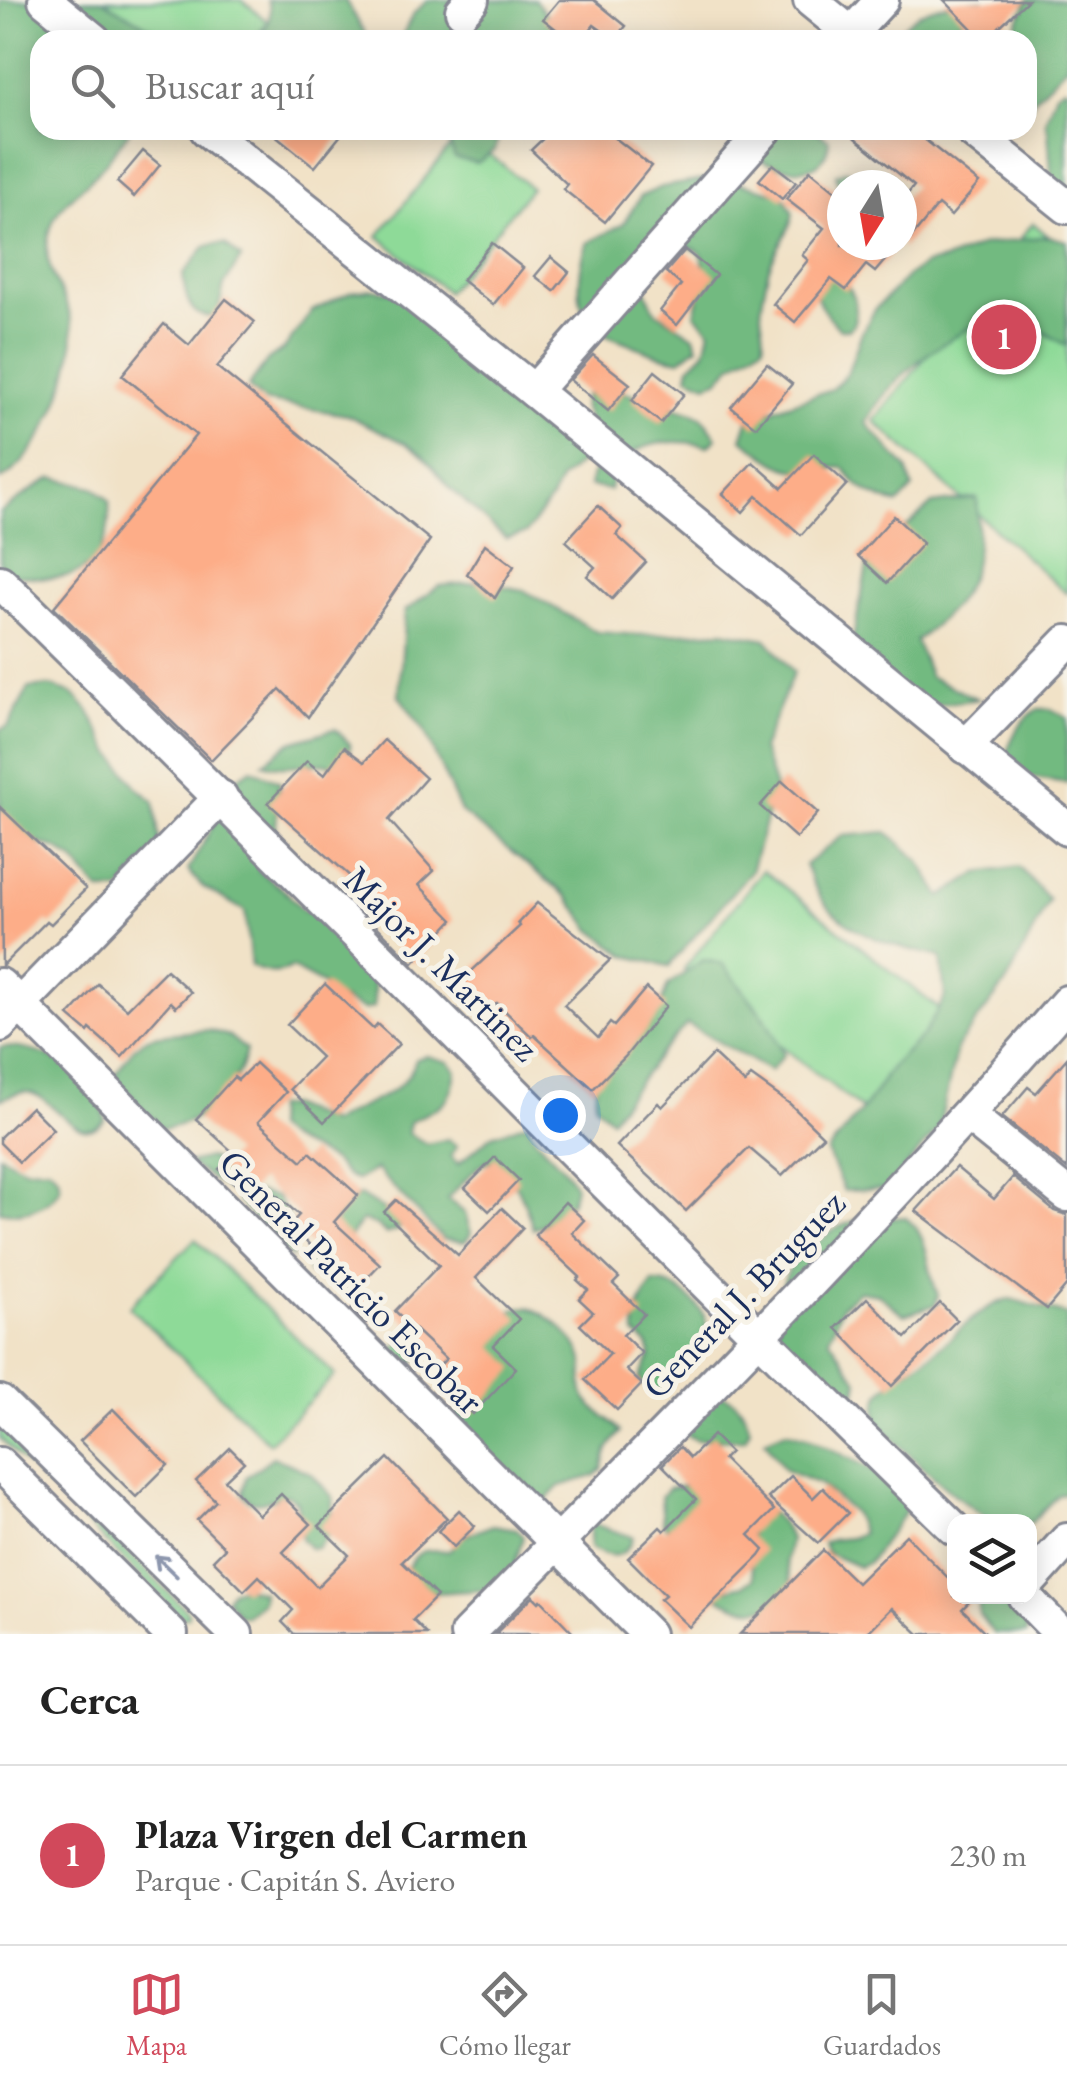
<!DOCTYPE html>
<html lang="es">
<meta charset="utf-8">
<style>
:root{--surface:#fff;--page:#f2f2f2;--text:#222;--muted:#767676;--line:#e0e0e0;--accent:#d1495b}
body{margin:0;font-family:"EB Garamond",serif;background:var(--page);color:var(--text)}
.controls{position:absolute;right:30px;bottom:30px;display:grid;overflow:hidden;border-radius:20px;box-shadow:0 5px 25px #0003}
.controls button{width:90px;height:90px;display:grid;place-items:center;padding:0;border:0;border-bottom:2px solid var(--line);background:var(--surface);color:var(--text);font:50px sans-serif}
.compass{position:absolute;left:827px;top:170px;width:90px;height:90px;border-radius:50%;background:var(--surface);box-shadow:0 5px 25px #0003;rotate:191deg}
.you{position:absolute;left:560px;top:1115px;width:35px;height:35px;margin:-25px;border:8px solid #fff;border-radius:50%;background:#1a73e8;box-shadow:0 0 0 15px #1a73e833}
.badge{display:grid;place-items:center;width:65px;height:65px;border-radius:50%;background:var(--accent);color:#fff;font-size:32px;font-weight:700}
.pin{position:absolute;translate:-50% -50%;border:5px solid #fff;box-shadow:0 2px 10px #0006}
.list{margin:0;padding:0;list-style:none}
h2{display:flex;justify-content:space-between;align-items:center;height:130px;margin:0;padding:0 40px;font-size:42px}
h2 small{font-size:32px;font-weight:400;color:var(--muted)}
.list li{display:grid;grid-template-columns:65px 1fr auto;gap:30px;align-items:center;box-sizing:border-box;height:180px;padding:0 40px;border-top:2px solid var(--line)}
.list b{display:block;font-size:38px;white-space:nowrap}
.list p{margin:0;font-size:32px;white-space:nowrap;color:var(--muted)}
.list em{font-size:32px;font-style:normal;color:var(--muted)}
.icon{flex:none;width:55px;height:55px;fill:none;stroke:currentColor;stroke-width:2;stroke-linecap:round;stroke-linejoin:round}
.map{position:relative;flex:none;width:1067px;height:1634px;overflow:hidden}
.search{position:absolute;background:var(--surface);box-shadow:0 5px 25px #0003;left:30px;right:30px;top:30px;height:110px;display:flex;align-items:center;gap:25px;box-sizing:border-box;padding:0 35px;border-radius:30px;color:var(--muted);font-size:38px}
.sheet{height:310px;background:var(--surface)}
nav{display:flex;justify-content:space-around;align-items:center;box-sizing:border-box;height:140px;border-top:2px solid var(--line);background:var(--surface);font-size:28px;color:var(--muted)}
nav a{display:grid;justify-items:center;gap:5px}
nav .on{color:var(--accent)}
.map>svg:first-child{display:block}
</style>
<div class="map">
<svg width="1067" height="1634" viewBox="0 0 1067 1634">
<rect width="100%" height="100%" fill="#f7f3e8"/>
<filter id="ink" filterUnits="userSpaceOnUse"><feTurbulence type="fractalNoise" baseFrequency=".01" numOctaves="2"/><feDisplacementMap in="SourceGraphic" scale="20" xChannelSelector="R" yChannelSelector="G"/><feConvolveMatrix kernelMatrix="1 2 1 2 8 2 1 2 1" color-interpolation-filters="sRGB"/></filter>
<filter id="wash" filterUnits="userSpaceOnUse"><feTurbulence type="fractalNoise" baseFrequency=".0048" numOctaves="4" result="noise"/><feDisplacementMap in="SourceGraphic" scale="40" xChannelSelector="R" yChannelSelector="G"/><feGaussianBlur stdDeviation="2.25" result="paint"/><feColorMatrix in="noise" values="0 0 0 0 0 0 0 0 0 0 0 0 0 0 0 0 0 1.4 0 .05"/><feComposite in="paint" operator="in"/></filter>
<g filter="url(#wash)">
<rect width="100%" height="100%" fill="#f1e2c7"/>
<!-- green -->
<g fill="#8eda98" stroke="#54847b" stroke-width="2.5">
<polygon points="78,0 242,0 268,22 254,40 127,40"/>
<polygon points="462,132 531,188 447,292 378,236"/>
<polygon points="1033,223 1067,252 1067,594 874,421"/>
<polygon points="763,870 948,1016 869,1115 684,969"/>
<polygon points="195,1239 335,1375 269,1443 129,1307"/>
<polygon points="0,1427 55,1481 55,1486 49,1487 0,1438"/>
<polygon points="77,1507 81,1507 188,1612 188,1616 182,1617 75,1512"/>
</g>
<!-- forest -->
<g fill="#72ba80" stroke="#46746f" stroke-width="2.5">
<path d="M 0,0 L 102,0 L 165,36 L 166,40 L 40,40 L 40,130 L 130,130 C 118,146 106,164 92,178 C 71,199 54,206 48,239 C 42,268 65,292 71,319 C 82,364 42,459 0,480 Z"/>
<path d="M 267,0 L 345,0 L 369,40 L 256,40 C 267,28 274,16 267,0 Z"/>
<polygon points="428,0 535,0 567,40 495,40 479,30 465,40 400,40 413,14"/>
<path d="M 982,0 L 960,22 L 958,40 L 895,40 C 909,7 950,2 982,0 Z"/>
<polygon points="1028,0 1067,0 1067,65 1035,98 1027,113 1027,40 1015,40 1012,33"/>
<polygon points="1065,87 1067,88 1067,198 1052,185 1048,131 1045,121 1056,92"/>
<polygon points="444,130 500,130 495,150 477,163 455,158"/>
<path d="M 732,130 L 813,130 L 829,140 C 826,191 757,164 734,143 Z"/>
<polygon points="846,170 885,185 842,185 842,202 836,175"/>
<path d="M 720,177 L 783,195 L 793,213 C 790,234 773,251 768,272 C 765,285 762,300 761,313 C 761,324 766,333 763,345 L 733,364 L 718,380 L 707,384 L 688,376 L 690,366 L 705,351 L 710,330 L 695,314 C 700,289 719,245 679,246 L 641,280 L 655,311 L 694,336 L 698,346 L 680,360 C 661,357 645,351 628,343 C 618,339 607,336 599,331 C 571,314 579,268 587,243 L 623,224 L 641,196 L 662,187 Z"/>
<path d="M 1047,236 L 1067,241 L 1067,346 L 1005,309 C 950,337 896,367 866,423 L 907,469 L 913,488 L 898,504 C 873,497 858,490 844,468 C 829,467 815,471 801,470 C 780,470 759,450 742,439 L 749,418 L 832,389 L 847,374 L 862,332 L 876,308 L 909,275 L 926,264 L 945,260 L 983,245 Z"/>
<path d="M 214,244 L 225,244 L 241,258 L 224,285 L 217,315 C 190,322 185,297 183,275 L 205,247 Z"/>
<path d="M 812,267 C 832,274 853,279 855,305 C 855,316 857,320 850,329 L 840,329 C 819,310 814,295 812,267 Z"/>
<polygon points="373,289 417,297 591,447 579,464 561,479 551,499 526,533 506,539 451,489 423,456 405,443 347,415 264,401 248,387 268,360 285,348 312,311 351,292"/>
<path d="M 618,390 L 693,413 L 703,418 L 717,438 L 708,446 C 672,438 642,440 614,468 L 610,490 L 589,486 L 591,476 L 602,457 L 583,406 L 585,395 Z"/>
<path d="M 53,478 L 93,487 L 109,500 C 111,541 99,576 51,578 C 36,579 19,574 3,574 L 0,562 L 0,512 C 19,501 32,487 53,478 Z"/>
<path d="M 977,498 C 981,571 973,594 916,641 L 930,677 L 978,699 L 913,708 L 851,649 L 868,562 L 932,504 Z"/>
<polygon points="480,582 523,590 597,632 639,635 723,631 766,639 794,672 762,749 775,788 751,871 669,966 627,956 592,930 567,896 461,812 424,730 399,696 405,611 439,586"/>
<polygon points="50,686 73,694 88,710 111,752 138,788 154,801 160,845 120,891 100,891 73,860 58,849 36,842 20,832 0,811 0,730 8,726 29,688"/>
<path d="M 1038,709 L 1051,709 L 1067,718 L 1067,783 L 1028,777 L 1008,763 C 1005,743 1021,720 1038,709 Z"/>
<path d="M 335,729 L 350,744 L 350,755 L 334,765 C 303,759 295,772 263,763 L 291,742 Z"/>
<path d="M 252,769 L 280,782 L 275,835 L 256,860 L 259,871 L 286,892 L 303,910 L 325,919 L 374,974 L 374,1007 L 364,1010 L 330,994 L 322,984 L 292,968 C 277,975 265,973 251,966 L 245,911 L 203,887 L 188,870 L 221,812 L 234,780 Z"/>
<path d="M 887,832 L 919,860 L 941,897 L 978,873 L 1019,867 L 1049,900 L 1008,980 L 957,1047 L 939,1128 L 887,1189 L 844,1191 L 827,1152 L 868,1103 L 892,1066 L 924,1034 L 945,997 L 941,957 C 900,948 857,938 827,906 C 817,896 811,878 805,865 L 842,836 Z"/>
<polygon points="703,960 723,964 765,1018 784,1054 770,1071 687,1024 662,1051 611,1119 595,1105 596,1084 661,1004 668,985"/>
<path d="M 208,1030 L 229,1036 L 246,1050 C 237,1092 205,1123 161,1129 L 107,1088 C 145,1027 139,1038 208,1030 Z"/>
<path d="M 0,1047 C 42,1045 100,1074 105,1120 C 77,1153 54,1091 23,1092 C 16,1093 6,1097 0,1100 Z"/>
<path d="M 427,1056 L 449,1062 L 456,1071 C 451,1107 440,1105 410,1122 L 408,1133 L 427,1144 L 448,1139 L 457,1146 L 451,1156 L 458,1164 L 492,1135 L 527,1123 C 539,1151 562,1159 575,1186 C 573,1210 554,1221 533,1229 C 527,1207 512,1165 488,1161 L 478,1167 L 447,1199 L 465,1213 L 471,1233 L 465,1242 L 443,1239 L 376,1169 L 357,1180 C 343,1177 343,1168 332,1161 C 313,1148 291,1146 274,1128 L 275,1107 L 288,1105 L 331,1123 C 360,1103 406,1097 416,1059 Z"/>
<path d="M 0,1155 L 25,1168 L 49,1167 L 58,1176 L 60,1187 C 50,1208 22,1216 0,1211 Z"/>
<polygon points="209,1158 230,1167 238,1185 228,1190 188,1163"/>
<polygon points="256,1192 277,1197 293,1227 292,1258 237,1201 244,1194"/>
<path d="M 360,1195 L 400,1220 L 398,1230 L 386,1234 L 378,1226 L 362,1220 L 331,1263 L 313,1275 L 308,1273 C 306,1256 345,1202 360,1195 Z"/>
<path d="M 905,1217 C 933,1240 924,1264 938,1295 L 935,1305 L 904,1315 L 878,1294 L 859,1291 L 842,1306 L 829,1338 L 858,1381 L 856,1392 L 835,1400 L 777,1350 C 779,1324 775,1285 793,1265 C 798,1259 806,1255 811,1249 C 846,1215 858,1220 905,1217 Z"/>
<path d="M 653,1283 C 667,1282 677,1288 688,1297 C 713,1318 711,1333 690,1356 C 677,1371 673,1384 651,1391 L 639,1379 L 651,1355 L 648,1345 L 635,1334 C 634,1317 642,1297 653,1283 Z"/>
<path d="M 1010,1299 L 1067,1315 L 1067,1492 L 1058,1495 L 1030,1524 L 1030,1522 C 1018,1521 1002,1524 991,1520 C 971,1512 882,1435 877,1417 C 875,1407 878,1394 885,1388 C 897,1375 915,1367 929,1356 C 951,1340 983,1303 1010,1299 Z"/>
<path d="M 528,1307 C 549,1314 577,1338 583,1360 C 585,1371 580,1382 583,1392 C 587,1409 611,1417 620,1432 L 608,1449 L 602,1469 L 594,1476 L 560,1486 L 536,1511 L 452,1425 L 462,1405 L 479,1391 L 479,1331 L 517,1308 Z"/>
<polygon points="402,1342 417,1357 413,1366 403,1368 388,1351"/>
<path d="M 716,1393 C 737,1398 744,1409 750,1429 L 745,1439 L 697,1440 L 678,1431 Z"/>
<path d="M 786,1431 L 807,1437 L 897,1482 L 914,1500 L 869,1562 L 859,1567 L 827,1553 L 823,1543 C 836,1536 850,1542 862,1533 L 854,1513 L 820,1484 L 785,1470 L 765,1440 Z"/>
<path d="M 273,1457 L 311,1473 L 333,1498 L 329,1534 L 317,1548 L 310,1548 L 302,1540 L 297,1502 L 288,1495 C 270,1497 255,1512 242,1493 L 246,1477 Z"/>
<polygon points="689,1485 706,1496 670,1532 663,1523 661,1497 668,1489"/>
<path d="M 758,1497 L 785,1528 L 790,1539 L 786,1561 L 791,1583 L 771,1607 C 749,1610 730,1608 713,1592 L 744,1585 L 754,1578 L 748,1547 Z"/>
<path d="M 590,1523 L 633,1537 C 625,1561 609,1558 590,1548 Z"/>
<path d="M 493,1525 L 517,1529 L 523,1537 L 514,1568 L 490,1590 L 433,1593 L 405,1572 C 419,1549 421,1549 448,1551 L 464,1536 Z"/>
<polygon points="243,1587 263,1592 262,1602 246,1616 239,1616 226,1598 232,1590"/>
<path d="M 979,1597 C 1004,1597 1031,1603 1026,1634 L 993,1633 L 979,1614 Z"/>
</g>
<g id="blocks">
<!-- building -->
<g fill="#fdad88">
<polygon points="559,0 594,0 626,26 615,40 594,25 582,40 570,40 543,19"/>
<polygon points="944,0 1028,0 999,27 1016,40 983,40"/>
<polygon points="269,130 345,130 315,167"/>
<polygon points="552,130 605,130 651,166 605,222 563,189 567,184 531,150"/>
<polygon points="845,130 913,130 979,183 951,216 938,205 902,249 902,201 914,186"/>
<polygon points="143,151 160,165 134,197 117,182"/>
<polygon points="773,164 796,182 782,199 759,180"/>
<polygon points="810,170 842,196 842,245 898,245 875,272 866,265 846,290 831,279 795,322 773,304 808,260 802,255 824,228 786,199"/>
<polygon points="492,243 523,268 493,305 462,280"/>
<polygon points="685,250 716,275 677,325 660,311 681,285 666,272"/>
<polygon points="551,257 569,272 554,291 535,276"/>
<polygon points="226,299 255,322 217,367 430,540 308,717 280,689 211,760 54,607 196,435 122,375 164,324 189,345"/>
<polygon points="593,355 630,384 608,411 570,380"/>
<polygon points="767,364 792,384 756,427 731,407"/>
<polygon points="655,371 684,394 661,423 632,400"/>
<polygon points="814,454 847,484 801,535 757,496 743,512 723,494 753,462 782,488"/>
<polygon points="598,506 622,528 616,535 646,562 612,599 587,576 595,567 566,541"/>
<polygon points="894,516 923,543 887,583 858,556"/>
<polygon points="485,544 514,566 495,598 467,574"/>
<polygon points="384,740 426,778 389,820 434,871 419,885 453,920 413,963 340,889 352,878 268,803 307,761 324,775 344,747 364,762"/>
<polygon points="782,781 818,813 796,838 760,806"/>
<polygon points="0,807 86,889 51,924 47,921 2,966"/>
<polygon points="537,903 610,960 564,1005 598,1038 610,1023 614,1026 646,988 666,1006 625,1057 593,1089 534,1035 532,1037 497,1003 490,1010 462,980 520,926 518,923"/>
<polygon points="166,970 191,992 176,1007 171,1002 122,1057 90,1029 88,1032 69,1016 98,984 127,1009"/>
<polygon points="325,984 373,1029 377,1024 399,1044 324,1122 290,1089 321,1057 287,1025"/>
<polygon points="713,1054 745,1084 751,1076 790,1104 823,1136 782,1176 749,1148 686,1211 617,1146 658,1103 662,1107"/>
<polygon points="1067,1058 1067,1169 1002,1117 1028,1087 1036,1093"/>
<polygon points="255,1063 286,1092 258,1122 302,1161 310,1152 358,1195 334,1222 380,1264 353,1292 327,1268 331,1264 289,1226 299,1215 260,1180 247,1195 219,1169 234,1153 196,1119 234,1077 238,1080"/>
<polygon points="31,1107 53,1129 19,1162 0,1143 0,1137"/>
<polygon points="495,1157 519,1180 489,1211 465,1188"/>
<polygon points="956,1167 994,1199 1013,1177 1054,1211 1067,1215 1067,1285 1047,1309 916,1211"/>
<polygon points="396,1200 458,1255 502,1208 523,1228 476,1278 519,1319 493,1346 516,1368 473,1414 431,1374 446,1359 395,1311 439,1265 384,1212"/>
<polygon points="565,1202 584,1220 572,1233 619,1278 613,1284 644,1314 623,1335 642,1353 626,1370 642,1384 617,1410 585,1380 610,1354 580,1325 593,1312 579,1299 588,1290 577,1280 580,1277 535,1235"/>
<polygon points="365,1294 380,1308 366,1323 351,1309"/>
<polygon points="867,1298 906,1338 940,1303 957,1320 892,1386 836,1328"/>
<polygon points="113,1409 168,1465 136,1497 80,1441"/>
<polygon points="713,1435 730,1452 723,1459 774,1510 749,1535 764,1550 760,1556 689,1627 660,1599 665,1595 628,1558 660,1527 664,1531 696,1499 662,1465 680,1447 690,1458"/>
<polygon points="230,1448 244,1462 225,1480 259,1515 281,1494 311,1524 283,1552 317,1587 349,1555 319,1526 388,1458 447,1518 402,1562 437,1596 413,1620 427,1634 294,1634 282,1622 293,1610 259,1576 244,1591 213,1560 225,1548 197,1520 216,1501 196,1481"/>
<polygon points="791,1476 813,1498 823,1488 848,1513 818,1543 768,1498"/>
<polygon points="459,1510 475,1526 454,1547 438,1531"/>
<polygon points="906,1535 954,1584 954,1596 975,1596 962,1609 987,1634 919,1634 892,1608 866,1634 740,1634 823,1550 857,1583"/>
<polygon points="533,1596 539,1602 541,1600 574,1634 495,1634"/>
</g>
</g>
</g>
<g filter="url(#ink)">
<use href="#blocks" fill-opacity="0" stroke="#868892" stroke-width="2.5"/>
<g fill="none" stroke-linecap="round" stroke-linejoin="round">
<!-- minor casing -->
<g stroke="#868892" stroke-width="38">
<g id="minor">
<polyline points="45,0 94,40"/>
<polyline points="810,0 859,40"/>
<polyline points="462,11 472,0"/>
<polyline points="845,40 882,0"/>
<polyline points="207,130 534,391 1067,829"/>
<polyline points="971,130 1067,207"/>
<polyline points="534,391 765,130"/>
<path d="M 0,582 C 322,894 633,1217 954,1528"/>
<polyline points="965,747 1067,642"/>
<polyline points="0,985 648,1634"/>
<polyline points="0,1025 221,797"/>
<polyline points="968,1115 1067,1195"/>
<polyline points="0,1402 236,1634"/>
<polyline points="0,1464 171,1634"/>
<polyline points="1030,1581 1067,1540"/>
<polyline points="1024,1596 1061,1634"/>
<path d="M 467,1634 C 672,1427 876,1221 1067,1002"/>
</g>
</g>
<!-- minor -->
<use href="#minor" stroke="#fff" stroke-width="32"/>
</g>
<!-- one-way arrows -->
<defs><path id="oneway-shaft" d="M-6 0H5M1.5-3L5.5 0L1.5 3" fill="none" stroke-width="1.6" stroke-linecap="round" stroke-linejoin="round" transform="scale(2.5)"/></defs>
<use stroke="#8d97ae" href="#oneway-shaft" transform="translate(166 1566) rotate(-136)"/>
</g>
<g text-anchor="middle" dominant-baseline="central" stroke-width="10" stroke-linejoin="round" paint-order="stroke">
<!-- street labels -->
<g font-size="38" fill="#1b2f5e" stroke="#f7f3e8">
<text transform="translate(442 963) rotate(45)">Major J. Martinez</text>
<text transform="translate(352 1281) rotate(45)">General Patricio Escobar</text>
<text transform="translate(743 1294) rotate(-46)">General J. Bruguez</text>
</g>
</g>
</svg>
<div class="controls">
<button><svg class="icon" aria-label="layers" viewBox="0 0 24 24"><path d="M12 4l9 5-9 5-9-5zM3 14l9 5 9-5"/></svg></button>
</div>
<svg class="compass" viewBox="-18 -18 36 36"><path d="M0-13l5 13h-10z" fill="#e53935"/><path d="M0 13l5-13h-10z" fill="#767676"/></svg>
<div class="you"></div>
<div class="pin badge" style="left:1004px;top:337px">1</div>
<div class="search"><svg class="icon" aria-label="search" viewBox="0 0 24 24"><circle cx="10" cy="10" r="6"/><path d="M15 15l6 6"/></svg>Buscar aquí</div>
</div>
<section class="sheet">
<h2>Cerca<small></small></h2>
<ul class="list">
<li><span class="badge">1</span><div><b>Plaza Virgen del Carmen</b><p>Parque · Capitán S. Aviero</p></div><em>230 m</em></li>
</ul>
</section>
<nav>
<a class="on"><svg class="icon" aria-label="map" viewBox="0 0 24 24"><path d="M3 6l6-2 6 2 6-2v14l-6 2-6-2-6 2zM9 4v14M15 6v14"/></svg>Mapa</a>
<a><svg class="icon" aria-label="directions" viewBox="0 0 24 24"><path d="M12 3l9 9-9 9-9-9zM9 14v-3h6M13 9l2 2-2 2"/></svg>Cómo llegar</a>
<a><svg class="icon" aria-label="saved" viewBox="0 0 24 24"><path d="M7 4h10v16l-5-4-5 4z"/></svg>Guardados</a>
</nav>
